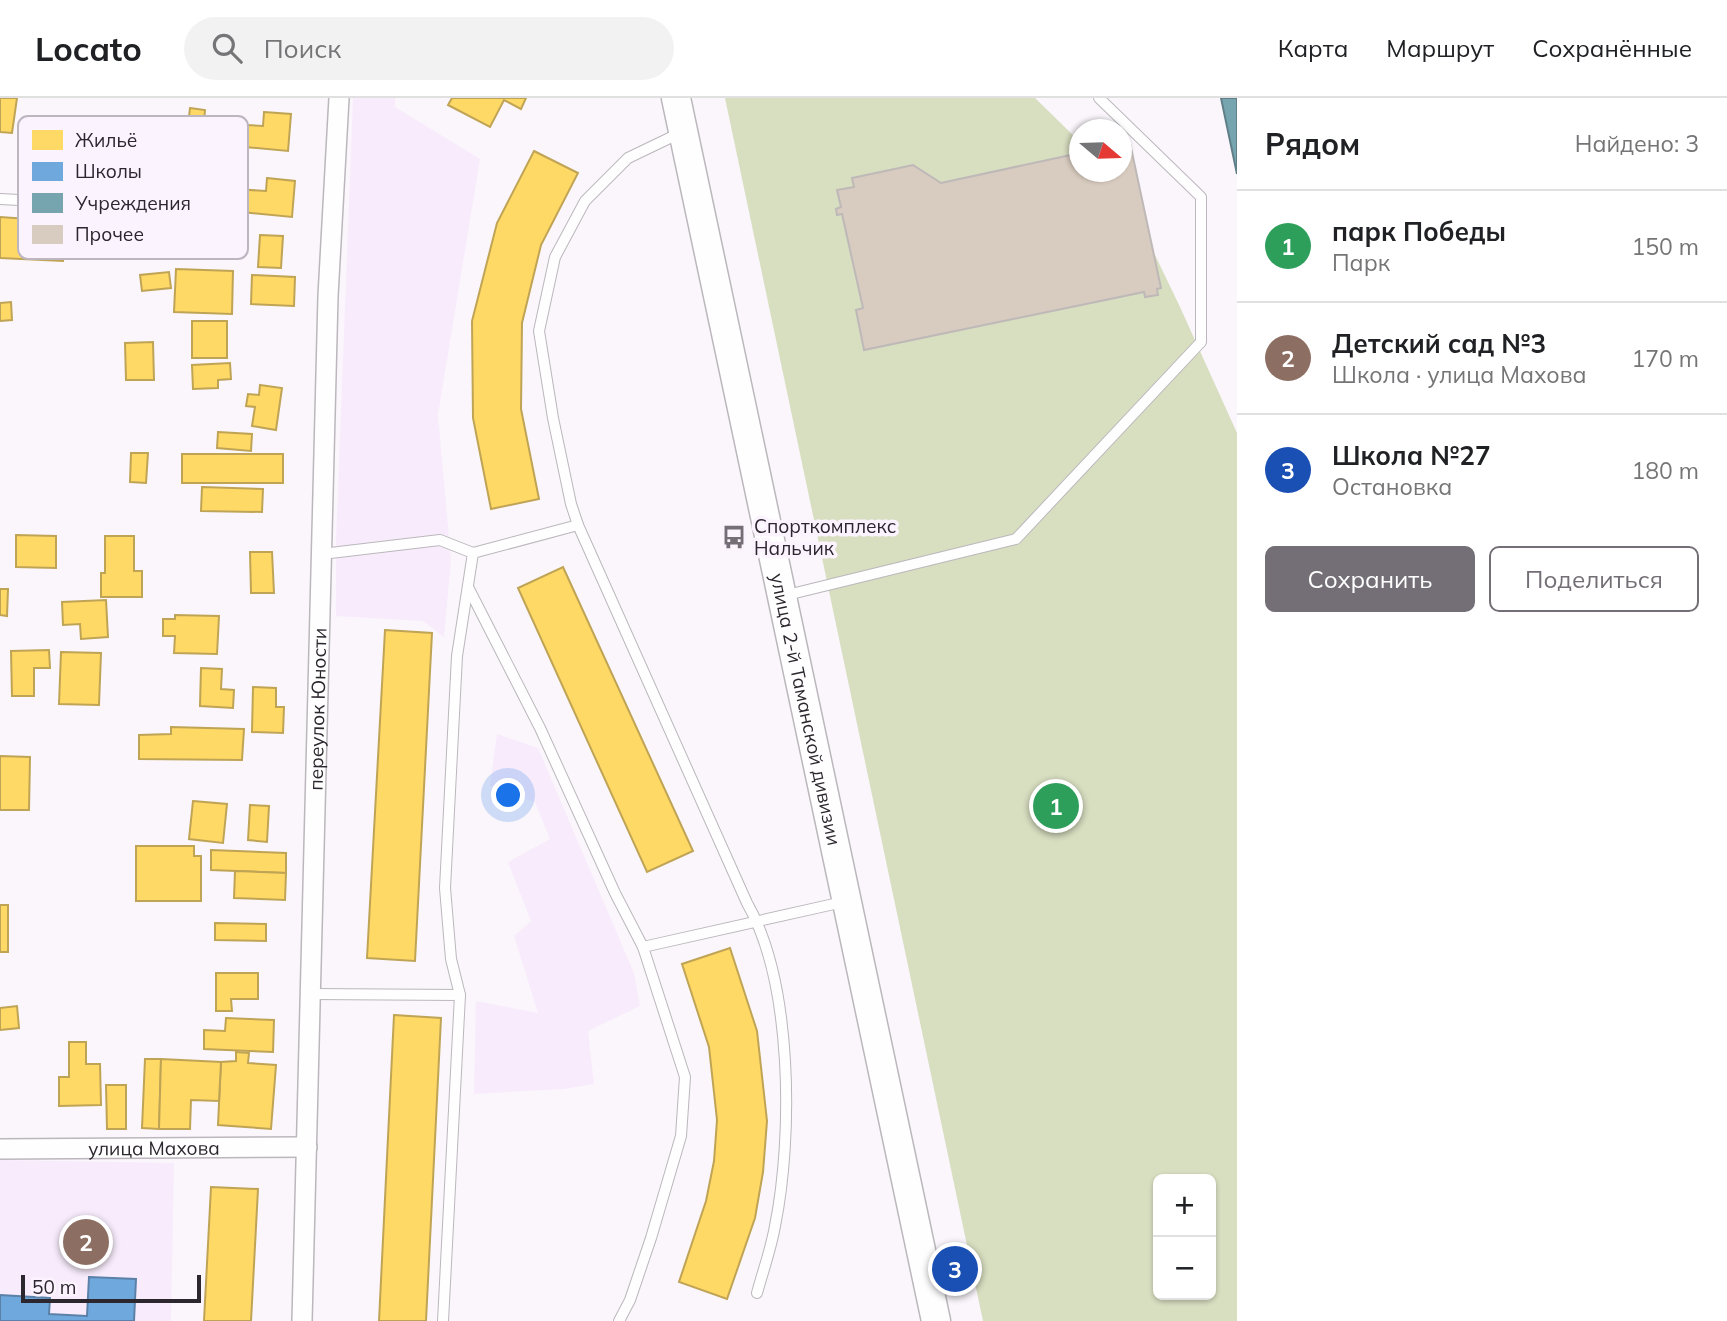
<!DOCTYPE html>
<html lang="ru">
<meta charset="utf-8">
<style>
:root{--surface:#fff;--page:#f2f2f2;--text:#202124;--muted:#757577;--line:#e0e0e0;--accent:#746f76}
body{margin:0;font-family:Mulish,sans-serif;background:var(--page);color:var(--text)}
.controls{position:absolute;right:21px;bottom:21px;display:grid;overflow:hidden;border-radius:10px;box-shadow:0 2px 5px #0004}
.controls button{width:63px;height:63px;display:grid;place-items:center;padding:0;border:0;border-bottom:2px solid var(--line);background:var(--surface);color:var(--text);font:35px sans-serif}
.compass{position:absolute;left:1069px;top:21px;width:63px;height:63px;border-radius:50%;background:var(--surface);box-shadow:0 2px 5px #0004;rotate:109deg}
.scale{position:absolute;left:21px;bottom:18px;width:180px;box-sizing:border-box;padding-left:7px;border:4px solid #2c272e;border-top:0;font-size:19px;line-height:24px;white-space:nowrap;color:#2c272e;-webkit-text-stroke:5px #fbf3fe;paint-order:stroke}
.you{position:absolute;left:509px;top:698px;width:24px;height:24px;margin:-18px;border:5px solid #fff;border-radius:50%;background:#1a73e8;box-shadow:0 0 0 10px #1a73e833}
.badge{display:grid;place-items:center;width:46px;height:46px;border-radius:50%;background:var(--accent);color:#fff;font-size:23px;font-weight:700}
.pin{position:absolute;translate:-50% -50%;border:4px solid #fff;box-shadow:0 2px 7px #0006}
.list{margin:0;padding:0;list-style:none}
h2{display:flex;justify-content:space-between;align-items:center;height:91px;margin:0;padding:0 28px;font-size:30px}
h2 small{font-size:23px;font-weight:400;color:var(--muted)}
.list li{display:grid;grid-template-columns:46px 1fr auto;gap:21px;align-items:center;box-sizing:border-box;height:112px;padding:0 28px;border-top:2px solid var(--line)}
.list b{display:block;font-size:26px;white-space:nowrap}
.list p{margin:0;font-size:23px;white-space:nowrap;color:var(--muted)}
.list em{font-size:23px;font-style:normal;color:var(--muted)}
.actions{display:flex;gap:14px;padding:21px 28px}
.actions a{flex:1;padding:16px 0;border:2px solid var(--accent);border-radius:10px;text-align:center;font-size:24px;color:var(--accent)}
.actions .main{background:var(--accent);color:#fff}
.icon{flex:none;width:38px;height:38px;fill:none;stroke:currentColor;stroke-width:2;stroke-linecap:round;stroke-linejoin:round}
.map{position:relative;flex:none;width:1237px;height:1223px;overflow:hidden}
header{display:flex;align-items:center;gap:42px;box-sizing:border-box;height:98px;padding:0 35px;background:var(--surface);border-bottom:2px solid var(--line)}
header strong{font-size:33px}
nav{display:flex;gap:38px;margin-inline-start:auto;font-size:24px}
.search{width:490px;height:63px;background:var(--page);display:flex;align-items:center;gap:18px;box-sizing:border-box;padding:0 24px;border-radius:38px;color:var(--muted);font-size:26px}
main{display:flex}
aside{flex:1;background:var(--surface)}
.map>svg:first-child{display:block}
</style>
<header>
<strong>Locato</strong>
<div class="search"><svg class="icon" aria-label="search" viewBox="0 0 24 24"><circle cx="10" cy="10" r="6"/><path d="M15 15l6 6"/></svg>Поиск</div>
<nav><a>Карта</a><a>Маршрут</a><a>Сохранённые</a></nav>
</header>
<main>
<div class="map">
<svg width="1237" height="1223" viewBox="0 0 1237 1223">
<rect width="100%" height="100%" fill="#faf6fb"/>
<!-- built -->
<g fill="#f8ecfc">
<polygon points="353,0 395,0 395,9 480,61 438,317 451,462 444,539 423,523 336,518 336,443"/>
<polygon points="497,636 538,650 634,875 640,908 588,933 594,986 564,991 474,996 476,903 538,915 514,838 531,823 508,764 550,741 535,704 490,688"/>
<polygon points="0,1062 174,1065 171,1223 0,1223"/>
</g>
<!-- green -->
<path fill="#d8dec0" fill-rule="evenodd" d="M 725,0 L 1035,0 L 1079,43 L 1080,74 L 1112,74 L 1117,78 L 1180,209 L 1237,335 L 1237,1223 L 983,1223 ZM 1158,1081 L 1211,1081 L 1211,1197 L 1158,1197 Z"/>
<!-- homes -->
<g fill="#ffd966" stroke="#c0a455" stroke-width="2">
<polygon points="0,0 17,0 12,35 0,34"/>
<polygon points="452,0 526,0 521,11 504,2 490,29 448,7"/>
<polygon points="190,10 205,12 204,23 247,27 245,49 186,43"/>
<polygon points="264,14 291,16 288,53 245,49 247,27 263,28"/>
<polygon points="534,53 578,75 541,147 522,225 521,311 539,401 491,411 473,320 472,223 497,125"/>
<polygon points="267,80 295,83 292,119 232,113 234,91 266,93"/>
<polygon points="29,99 66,101 63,163 0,160 0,119 28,121"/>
<polygon points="260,137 283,138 281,170 258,169"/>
<polygon points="176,171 233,173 232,216 174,214"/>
<polygon points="169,174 171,190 142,193 140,177"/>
<polygon points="252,177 295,179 294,208 251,206"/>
<polygon points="11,204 12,222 0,223 0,205"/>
<rect x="192" y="223" width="35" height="37"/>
<polygon points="153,244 154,282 126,282 125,245"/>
<polygon points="230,265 231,281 218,282 218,290 193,291 192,267"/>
<polygon points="260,287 282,290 276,332 252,328 255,309 246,308 248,296 259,297"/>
<polygon points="218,334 252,336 251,353 217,350"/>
<polygon points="131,355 148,355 146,385 130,384"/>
<rect x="182" y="356" width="101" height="29"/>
<polygon points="202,389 263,391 262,414 201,413"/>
<polygon points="16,437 56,438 56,470 16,469"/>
<polygon points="105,438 134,438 134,473 142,473 142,499 101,499 101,475 105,475"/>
<polygon points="250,454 272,454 274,495 251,495"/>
<polygon points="563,469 693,753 647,774 518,490"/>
<polygon points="0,491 8,491 7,518 0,517"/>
<polygon points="106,502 108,539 81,541 80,526 63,527 62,504"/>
<polygon points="175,517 219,518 217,556 174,555 175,538 163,538 163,521 175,521"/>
<polygon points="385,532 432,535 415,863 367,860"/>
<polygon points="49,552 50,570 34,570 34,598 12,598 11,553"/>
<polygon points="61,554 101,555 99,607 59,606"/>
<polygon points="201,570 222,571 221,591 234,592 233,610 200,608"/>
<polygon points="253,589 276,590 276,609 284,609 283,635 252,634"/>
<polygon points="171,629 244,631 242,662 139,661 139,637 171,636"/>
<polygon points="0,658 30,659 29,712 0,712"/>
<polygon points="193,703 227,706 223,745 189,741"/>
<polygon points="250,707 269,708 267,744 248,742"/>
<polygon points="136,748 194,748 194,758 201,758 201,803 136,803"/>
<polygon points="211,752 286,755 286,775 211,772"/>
<polygon points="235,773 286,775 285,802 234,800"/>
<rect x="0" y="807" width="8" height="47"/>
<polygon points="215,825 266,826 266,843 215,842"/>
<polygon points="730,850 757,933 767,1023 763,1074 755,1120 727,1201 679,1184 706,1103 714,1063 717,1022 709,949 682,866"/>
<polygon points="216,875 258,875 258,901 231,901 232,913 216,913"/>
<polygon points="17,908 19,930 0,932 0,910"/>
<polygon points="394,917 441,920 426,1223 379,1223"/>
<polygon points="226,920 274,922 273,954 204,951 204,932 225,933"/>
<polygon points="69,944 86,944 86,966 100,966 101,1007 59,1008 59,979 69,979"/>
<polygon points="236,954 249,955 248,965 276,967 271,1031 218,1027 221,964 236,963"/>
<polygon points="145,961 161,961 159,1031 142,1030"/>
<polygon points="161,961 221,964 219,1003 191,1002 190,1031 159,1031"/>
<polygon points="106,987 126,987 126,1031 107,1031"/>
<polygon points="211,1089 258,1091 251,1223 204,1223"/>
</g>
<!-- schools -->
<polygon fill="#6fa8dc" stroke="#5b81a8" stroke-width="2" points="89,1179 136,1181 134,1223 0,1223 0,1197 50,1200 49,1216 87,1218"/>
<!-- public -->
<polygon fill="#76a5af" stroke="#607f88" stroke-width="2" points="1221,0 1237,0 1237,76"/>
<!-- building -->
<polygon fill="#d8cbbf" stroke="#beb9b8" stroke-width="2" points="1126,38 1128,45 1130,45 1161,190 1157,191 1158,197 1145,199 1144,194 864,252 856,212 863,210 842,116 837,117 836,111 841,109 837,92 854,89 852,80 913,67 941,85 1080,55 1080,74 1122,74 1122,39"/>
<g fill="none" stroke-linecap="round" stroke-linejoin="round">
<!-- lane casing -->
<g stroke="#bbb7bc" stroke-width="12">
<g id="lane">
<path d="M 680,35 L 628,60 L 585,103 L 555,159 L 539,233 L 553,320 L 571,406 L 578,427 L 747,805 C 793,885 793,1039 775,1128 C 771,1151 763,1173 757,1195"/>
<polyline points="0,101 19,102"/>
<polyline points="322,456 440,442 473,455"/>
<polyline points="468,489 540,630 615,795 643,849"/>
<polyline points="783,498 1016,441 1201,244 1201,99 1099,0"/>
<polyline points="311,896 460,897 443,1223"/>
<polyline points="460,897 451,861 445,790 457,558 473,455 578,427"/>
<polyline points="619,1223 630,1202 651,1140 681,1038 685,979 643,849 843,804"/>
</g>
</g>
<!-- street casing -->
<g stroke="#bbb7bc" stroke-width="22">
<g id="street">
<path id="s1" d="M 0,1051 L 307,1049"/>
<path id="s2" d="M 302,1223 L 328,198 L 339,0"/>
</g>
</g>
<!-- secondary casing -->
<g stroke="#bbb7bc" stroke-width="31">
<g id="secondary">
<path id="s3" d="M 676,0 L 936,1223"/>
</g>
</g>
<!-- lane -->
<use href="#lane" stroke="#fefefe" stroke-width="10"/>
<!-- street -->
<use href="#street" stroke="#fefefe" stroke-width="19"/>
<!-- secondary -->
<use href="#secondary" stroke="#fefefe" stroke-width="28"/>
</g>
<!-- icons -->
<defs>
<g id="bus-bare" transform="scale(1.89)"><path d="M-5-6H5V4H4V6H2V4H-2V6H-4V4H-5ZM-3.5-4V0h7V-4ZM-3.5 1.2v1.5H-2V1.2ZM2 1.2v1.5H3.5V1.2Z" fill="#746f76" stroke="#fbf3fe" stroke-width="2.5" paint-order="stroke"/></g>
</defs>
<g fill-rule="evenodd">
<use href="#bus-bare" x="734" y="439"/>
</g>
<g text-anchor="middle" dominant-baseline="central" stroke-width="7" stroke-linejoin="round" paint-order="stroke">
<!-- poi labels -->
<g font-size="19" fill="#2c272e" stroke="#fbf3fe" text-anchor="start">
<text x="754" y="428">Спорткомплекс<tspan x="754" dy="22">Нальчик</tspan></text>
</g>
<!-- street labels -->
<g font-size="19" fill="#2c272e" stroke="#fbf3fe">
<text stroke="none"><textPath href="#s2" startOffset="612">переулок Юности</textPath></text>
<text stroke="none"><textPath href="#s3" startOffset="625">улица 2-й Таманской дивизии</textPath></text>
<text stroke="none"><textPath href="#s1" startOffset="154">улица Махова</textPath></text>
</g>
</g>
<!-- legend -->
<rect x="18" y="18" width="230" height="143" rx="10" fill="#fbf3fe" stroke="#bdb6c0" stroke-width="2"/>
<rect x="32" y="32" width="31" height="20" fill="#ffd966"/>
<rect x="32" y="64" width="31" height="19" fill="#6fa8dc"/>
<rect x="32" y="95" width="31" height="20" fill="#76a5af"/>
<rect x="32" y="127" width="31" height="19" fill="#d8cbbf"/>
<g font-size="19" fill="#2c272e">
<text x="75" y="49">Жильё</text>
<text x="75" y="80">Школы</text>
<text x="75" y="112">Учреждения</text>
<text x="75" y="143">Прочее</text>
</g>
</svg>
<div class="controls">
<button>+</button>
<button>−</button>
</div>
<svg class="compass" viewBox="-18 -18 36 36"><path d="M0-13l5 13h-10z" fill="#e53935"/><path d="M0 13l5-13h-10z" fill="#757577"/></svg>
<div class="scale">50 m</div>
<div class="you"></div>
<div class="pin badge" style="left:1056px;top:708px;background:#2e9e5b">1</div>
<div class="pin badge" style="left:86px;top:1144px;background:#8d6e63">2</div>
<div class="pin badge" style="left:955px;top:1171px;background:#1a4fb4">3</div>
</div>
<aside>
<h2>Рядом<small>Найдено: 3</small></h2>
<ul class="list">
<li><span class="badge" style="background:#2e9e5b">1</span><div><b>парк Победы</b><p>Парк</p></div><em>150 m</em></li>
<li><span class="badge" style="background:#8d6e63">2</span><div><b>Детский сад №3</b><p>Школа · улица Махова</p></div><em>170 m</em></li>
<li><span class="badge" style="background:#1a4fb4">3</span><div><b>Школа №27</b><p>Остановка</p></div><em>180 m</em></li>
</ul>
<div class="actions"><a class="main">Сохранить</a><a>Поделиться</a></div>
</aside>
</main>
